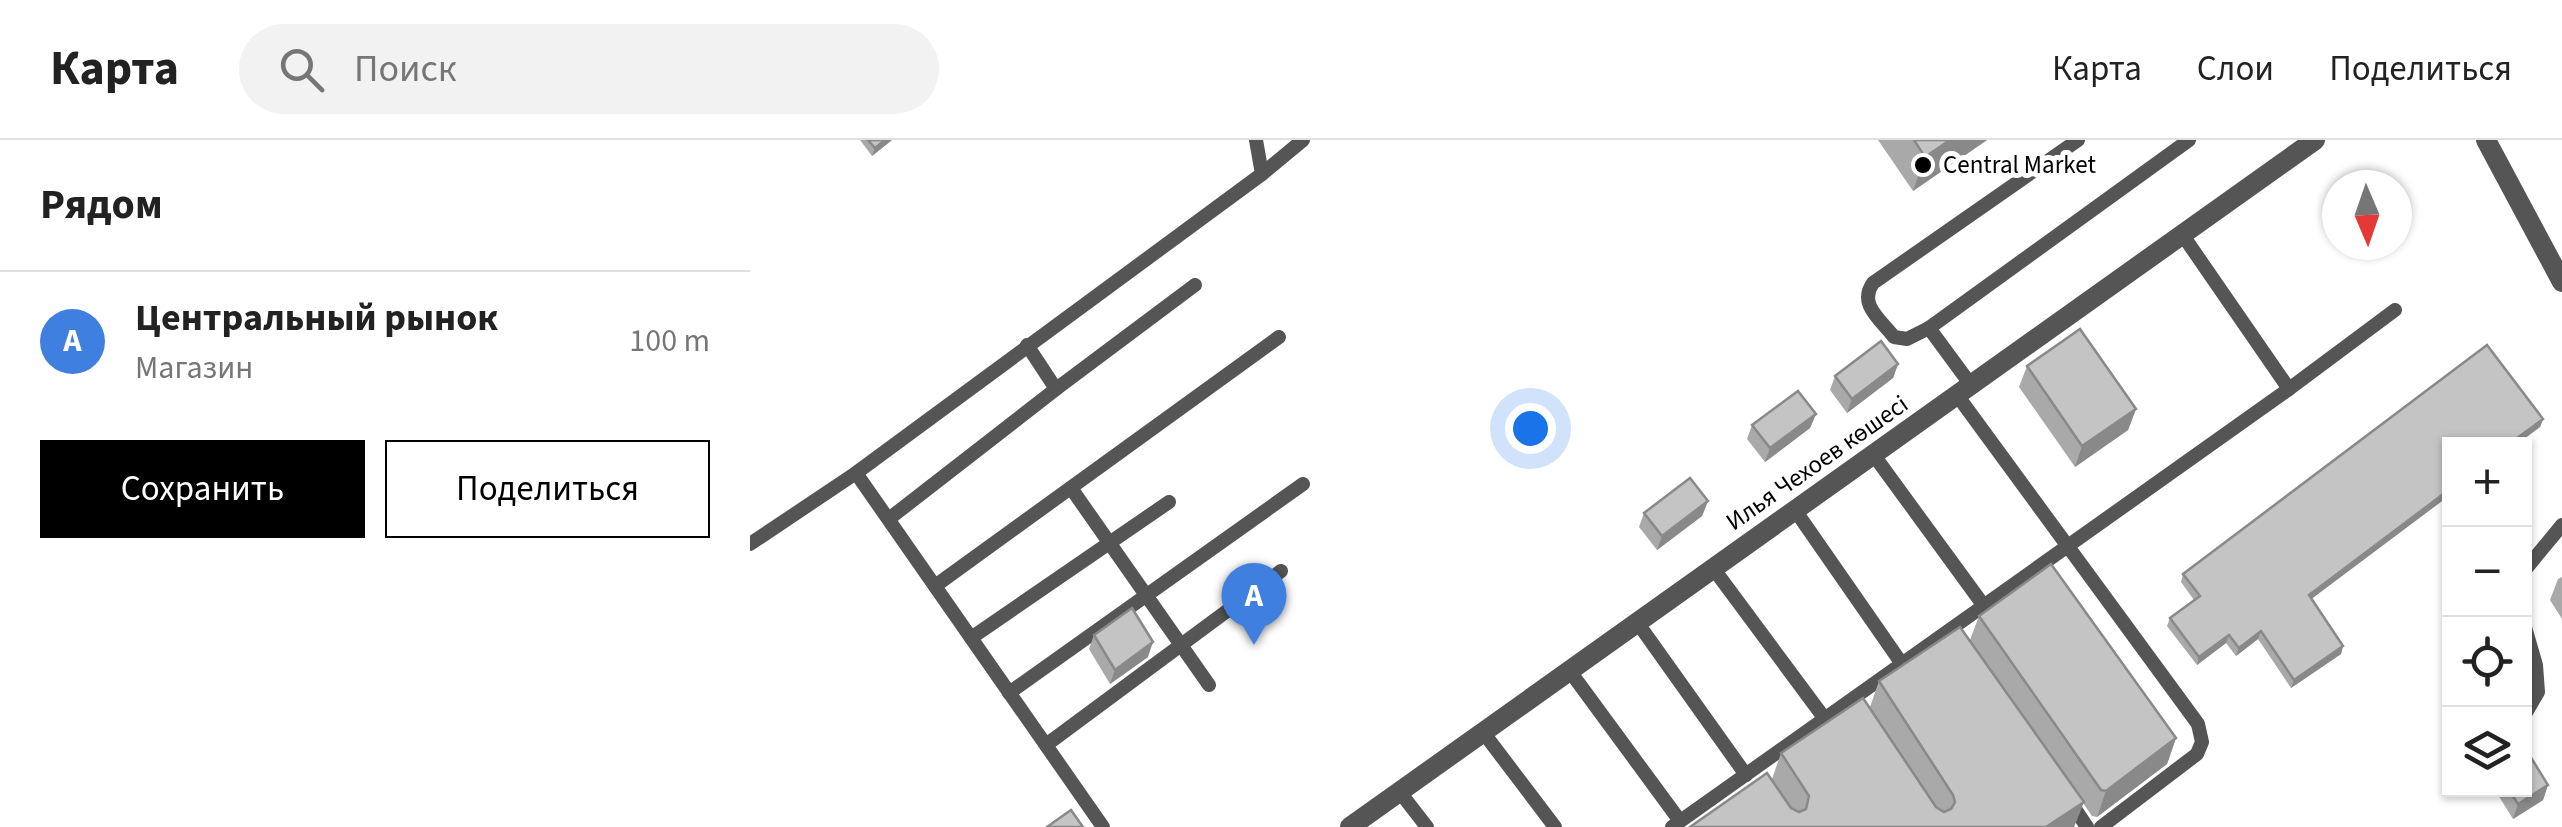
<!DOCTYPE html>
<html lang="ru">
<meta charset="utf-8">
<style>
:root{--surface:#fff;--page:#f2f2f2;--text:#222;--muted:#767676;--line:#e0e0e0;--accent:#000}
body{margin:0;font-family:"Source Sans 3",sans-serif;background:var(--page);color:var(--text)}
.controls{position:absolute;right:30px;bottom:30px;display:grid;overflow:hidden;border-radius:0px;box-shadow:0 2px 8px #0004}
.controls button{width:90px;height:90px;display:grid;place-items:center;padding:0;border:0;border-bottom:2px solid var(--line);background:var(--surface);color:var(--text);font:50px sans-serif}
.compass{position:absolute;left:1572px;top:30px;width:90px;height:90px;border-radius:50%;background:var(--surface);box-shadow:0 2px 8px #0004;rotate:178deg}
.you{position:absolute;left:780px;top:288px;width:35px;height:35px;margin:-25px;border:8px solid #fff;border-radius:50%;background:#1a73e8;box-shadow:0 0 0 15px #1a73e833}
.badge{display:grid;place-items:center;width:65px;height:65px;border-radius:50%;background:var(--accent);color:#fff;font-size:32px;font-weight:700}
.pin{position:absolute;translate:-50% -82px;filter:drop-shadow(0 2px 5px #0008)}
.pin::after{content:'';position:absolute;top:52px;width:35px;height:30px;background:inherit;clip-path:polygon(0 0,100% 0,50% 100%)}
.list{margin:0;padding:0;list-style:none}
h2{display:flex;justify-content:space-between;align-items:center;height:130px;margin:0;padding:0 40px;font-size:42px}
h2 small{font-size:32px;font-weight:400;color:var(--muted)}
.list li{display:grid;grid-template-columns:65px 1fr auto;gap:30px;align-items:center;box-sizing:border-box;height:140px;padding:0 40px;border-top:2px solid var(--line)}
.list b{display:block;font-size:38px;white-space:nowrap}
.list p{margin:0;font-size:32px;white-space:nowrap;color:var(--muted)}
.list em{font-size:32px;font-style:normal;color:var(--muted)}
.actions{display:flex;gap:20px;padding:30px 40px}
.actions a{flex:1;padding:22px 0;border:2px solid var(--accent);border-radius:0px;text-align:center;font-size:35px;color:var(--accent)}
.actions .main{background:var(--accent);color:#fff}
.icon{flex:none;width:55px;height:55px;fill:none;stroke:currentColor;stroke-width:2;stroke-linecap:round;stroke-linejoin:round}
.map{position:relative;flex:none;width:1812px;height:687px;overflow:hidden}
header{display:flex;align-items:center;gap:60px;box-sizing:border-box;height:140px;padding:0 50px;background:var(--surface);border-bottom:2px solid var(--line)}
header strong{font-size:48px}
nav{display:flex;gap:55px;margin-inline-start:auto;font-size:35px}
.search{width:700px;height:90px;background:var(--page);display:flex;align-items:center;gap:25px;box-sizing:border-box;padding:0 35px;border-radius:55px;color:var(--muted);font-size:38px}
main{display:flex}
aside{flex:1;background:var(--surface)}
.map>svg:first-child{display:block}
</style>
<header>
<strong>Карта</strong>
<div class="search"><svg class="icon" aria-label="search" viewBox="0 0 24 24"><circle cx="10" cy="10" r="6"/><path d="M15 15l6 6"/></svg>Поиск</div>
<nav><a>Карта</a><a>Слои</a><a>Поделиться</a></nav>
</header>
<main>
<aside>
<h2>Рядом<small></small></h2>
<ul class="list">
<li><span class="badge" style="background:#3f7fe0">A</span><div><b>Центральный рынок</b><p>Магазин</p></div><em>100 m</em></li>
</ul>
<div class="actions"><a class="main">Сохранить</a><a>Поделиться</a></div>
</aside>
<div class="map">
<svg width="1812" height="687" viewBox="0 0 1812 687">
<rect width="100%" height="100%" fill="#fff"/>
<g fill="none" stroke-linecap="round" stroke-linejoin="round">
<!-- lane -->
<g stroke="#555" stroke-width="14">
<path d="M 1328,0 L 1123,143 C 1108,164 1130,179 1144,197 L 1157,199 L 1179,188 L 1439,0"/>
<polyline points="512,34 553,0"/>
<polyline points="1432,94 1539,249"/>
<polyline points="1179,188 1221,245"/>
<polyline points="306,249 445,145"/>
<polyline points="1207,255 1448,584 1452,602 1447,614 1351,687"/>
<polyline points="1123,314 1234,466"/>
<polyline points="106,333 353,687"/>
<polyline points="321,348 459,545"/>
<polyline points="1045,370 1152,524"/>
<polyline points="140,378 306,249 277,205"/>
<polyline points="0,404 106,333 512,34 506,0"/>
<polyline points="963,428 1075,579"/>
<polyline points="1774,431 1812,385"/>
<polyline points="185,446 529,197"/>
<polyline points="887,482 996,635"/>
<polyline points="1774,484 1786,525 1788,552 1774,576"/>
<polyline points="221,498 419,362"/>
<polyline points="819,530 930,681"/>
<polyline points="259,553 553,344"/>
<polyline points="733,592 805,687"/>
<polyline points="296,605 531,431"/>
<polyline points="649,651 677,687"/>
<polyline points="1321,663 1337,687"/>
<polyline points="922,687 1539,249 1645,170"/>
</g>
<!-- street -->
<g stroke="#555" stroke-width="20">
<polyline points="1736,0 1812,142"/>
<polyline points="600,687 1565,0"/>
</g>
</g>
<!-- wall -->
<g fill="#a9a9a9">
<polygon points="110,0 142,0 122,16"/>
<polygon points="1128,0 1237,0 1163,51"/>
<polygon points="1737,205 1793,279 1790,287 1767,304 1700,304 1700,355 1561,459 1593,506 1591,514 1541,548 1508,499 1486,516 1476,503 1447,525 1417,486 1420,478 1444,460 1431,442 1433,434"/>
<polygon points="1148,224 1143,238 1097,273 1080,250 1085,236"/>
<polygon points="1277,226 1386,269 1378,290 1325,327 1269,247"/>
<polygon points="1066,274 1060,288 1015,322 997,299 1002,285"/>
<polygon points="958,361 952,376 907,410 889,387 894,373"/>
<polygon points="1812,437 1812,479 1800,460 1808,439"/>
<polygon points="1229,476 1426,598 1417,624 1347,677 1342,676 1333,663 1324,687 939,687 1022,639 1031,613 1120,567 1129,541 1220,500"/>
<polygon points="344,495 398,517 360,544 339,509"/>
<polygon points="1798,645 1793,660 1763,679 1745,650 1774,650"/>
</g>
<!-- shaded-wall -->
<g fill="#898989">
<polygon points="135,0 142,0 122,16 125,8"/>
<polygon points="1200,0 1237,0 1163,51 1175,17"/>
<polygon points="1148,224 1143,238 1097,273 1102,259"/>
<polygon points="1386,269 1378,290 1325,327 1332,306"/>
<polygon points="1066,274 1060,288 1015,322 1020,308"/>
<polygon points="1793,279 1790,287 1767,304 1759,304"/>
<polygon points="1700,349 1700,355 1556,463 1559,455"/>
<polygon points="958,361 952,376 907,410 912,396"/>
<polygon points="1511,491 1508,499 1486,516 1489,508"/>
<polygon points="1479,495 1476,503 1447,525 1449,517"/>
<polygon points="403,502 398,517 360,544 365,530"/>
<polygon points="1593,506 1591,514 1541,548 1544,540"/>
<polygon points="1426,598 1417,624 1347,677 1356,651"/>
<polygon points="1798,645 1793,660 1763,679 1768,664"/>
<polygon points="1334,662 1324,687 1296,687"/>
</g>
<!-- building -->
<g fill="#c4c4c4" stroke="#898989" stroke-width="2.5">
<polygon points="118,0 135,0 125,8"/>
<polygon points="1164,0 1200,0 1175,17"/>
<polygon points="1330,189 1386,269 1332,306 1277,226"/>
<polygon points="1131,201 1148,224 1102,259 1085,236"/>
<polygon points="1737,205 1793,279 1759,304 1700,304 1700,349 1559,455 1593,506 1544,540 1511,491 1489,508 1479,495 1449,517 1420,478 1450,456 1433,434"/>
<polygon points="1048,251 1066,274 1020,308 1002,285"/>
<polygon points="940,338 958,361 912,396 894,373"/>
<polygon points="1301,424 1426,598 1356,651 1351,650 1229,476"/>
<polygon points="382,468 403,502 365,530 344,495"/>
<polygon points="1210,487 1334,662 1296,687 940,687 1017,633 1041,668 1049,672 1056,669 1059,656 1031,613 1113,558 1186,667 1194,672 1201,669 1205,662 1203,655 1129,541"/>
<polygon points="1780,616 1798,645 1768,664 1759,650 1774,650 1774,619"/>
<polygon points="321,670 333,687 297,687"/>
</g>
<!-- markers -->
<circle fill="#000" stroke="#fff" stroke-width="4" cx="1173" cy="25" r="10"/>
<g text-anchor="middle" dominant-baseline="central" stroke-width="10" stroke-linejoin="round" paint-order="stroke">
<!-- poi labels -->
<g font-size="25" fill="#000" stroke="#fff" text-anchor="start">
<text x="1193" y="25">Central Market</text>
</g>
<!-- street labels -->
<g font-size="25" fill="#000" stroke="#fff">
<text transform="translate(1067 323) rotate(-35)">Илья Чехоев көшесі</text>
</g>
</g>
</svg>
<div class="controls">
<button>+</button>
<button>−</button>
<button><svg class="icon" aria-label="locate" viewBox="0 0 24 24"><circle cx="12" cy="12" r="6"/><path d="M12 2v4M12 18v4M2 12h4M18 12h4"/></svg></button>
<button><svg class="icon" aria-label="layers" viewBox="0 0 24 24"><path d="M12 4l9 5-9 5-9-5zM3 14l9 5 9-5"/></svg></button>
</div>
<svg class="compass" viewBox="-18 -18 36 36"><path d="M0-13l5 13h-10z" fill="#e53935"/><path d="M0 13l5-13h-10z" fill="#767676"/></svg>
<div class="you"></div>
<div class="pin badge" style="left:504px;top:505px;background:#3f7fe0">A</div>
</div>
</main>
